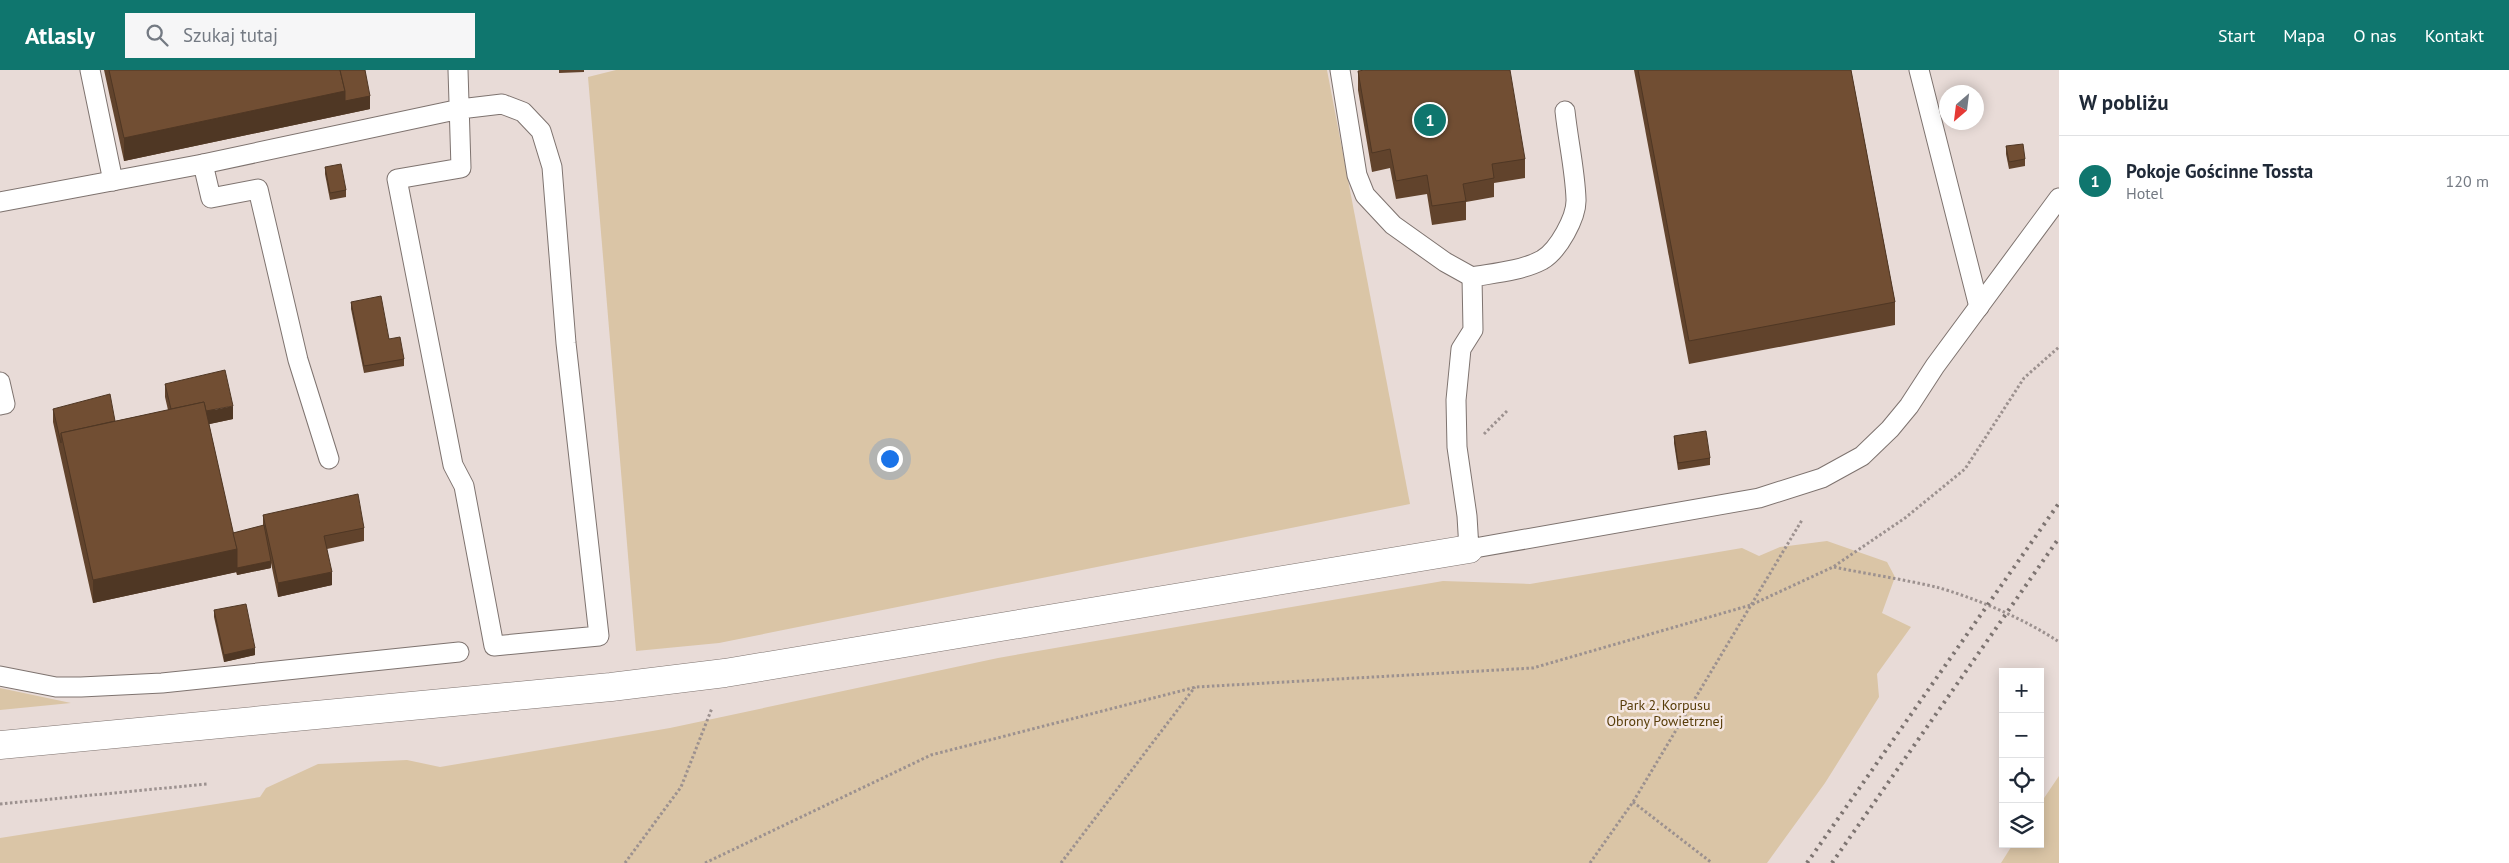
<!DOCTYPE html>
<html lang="pl">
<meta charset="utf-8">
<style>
:root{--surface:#fff;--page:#f6f6f7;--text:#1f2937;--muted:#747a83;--line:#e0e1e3;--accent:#0f766e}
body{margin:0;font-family:"PT Sans",sans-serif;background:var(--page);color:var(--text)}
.controls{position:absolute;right:15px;bottom:15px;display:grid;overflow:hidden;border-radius:0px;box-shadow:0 2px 12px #0003}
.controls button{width:45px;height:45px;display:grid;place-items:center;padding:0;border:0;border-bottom:1px solid var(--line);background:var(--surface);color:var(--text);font:25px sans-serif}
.compass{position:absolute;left:1939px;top:15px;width:45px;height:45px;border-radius:50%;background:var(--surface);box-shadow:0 2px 12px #0003;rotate:208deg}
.you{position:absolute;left:889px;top:388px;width:18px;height:18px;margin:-12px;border:4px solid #fff;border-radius:50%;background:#1a73e8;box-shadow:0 0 0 8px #1a73e833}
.badge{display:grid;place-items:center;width:32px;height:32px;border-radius:50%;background:var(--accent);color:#fff;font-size:16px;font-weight:700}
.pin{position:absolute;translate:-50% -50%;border:2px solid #fff;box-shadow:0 1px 5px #0006}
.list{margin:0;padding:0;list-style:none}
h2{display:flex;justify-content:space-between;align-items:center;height:65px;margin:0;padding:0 20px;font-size:21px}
h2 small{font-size:16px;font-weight:400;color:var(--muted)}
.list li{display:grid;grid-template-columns:32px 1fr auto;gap:15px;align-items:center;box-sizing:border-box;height:90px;padding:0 20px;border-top:1px solid var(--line)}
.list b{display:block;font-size:19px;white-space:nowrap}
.list p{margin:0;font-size:16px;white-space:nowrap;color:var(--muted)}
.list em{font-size:16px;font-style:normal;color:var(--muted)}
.icon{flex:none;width:28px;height:28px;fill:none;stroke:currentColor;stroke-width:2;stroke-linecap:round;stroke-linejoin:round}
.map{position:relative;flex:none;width:2059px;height:793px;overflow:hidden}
header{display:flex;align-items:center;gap:30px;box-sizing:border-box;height:70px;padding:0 25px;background:var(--accent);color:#fff}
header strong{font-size:24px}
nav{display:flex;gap:28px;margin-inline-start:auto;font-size:18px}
.search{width:350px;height:45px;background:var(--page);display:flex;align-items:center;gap:12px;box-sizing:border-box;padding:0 18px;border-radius:0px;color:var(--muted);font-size:19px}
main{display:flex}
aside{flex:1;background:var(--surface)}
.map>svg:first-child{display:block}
</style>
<header>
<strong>Atlasly</strong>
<div class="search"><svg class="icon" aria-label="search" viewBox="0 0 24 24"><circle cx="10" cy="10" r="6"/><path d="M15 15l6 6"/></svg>Szukaj tutaj</div>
<nav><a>Start</a><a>Mapa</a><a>O nas</a><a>Kontakt</a></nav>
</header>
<main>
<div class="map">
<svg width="2059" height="793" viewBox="0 0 2059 793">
<rect width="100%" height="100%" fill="#e8dbd7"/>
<!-- green -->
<g fill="#dac5a6">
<polygon points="616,0 1327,0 1410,434 719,573 636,581 588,7"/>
<polygon points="1827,471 1887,492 1895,507 1882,543 1911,557 1877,604 1879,627 1825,713 1767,793 0,793 0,768 260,727 266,718 318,694 407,690 440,697 670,658 998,588 1280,539 1443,511 1530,514 1742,478 1759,486 1780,477"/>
<polygon points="0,618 71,633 0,640"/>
<polygon points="2059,706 2059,793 2001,793 2013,774 2040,774 2040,734"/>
</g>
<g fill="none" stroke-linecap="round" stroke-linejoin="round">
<!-- lane casing -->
<g stroke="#7e736f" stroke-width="21">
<g id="lane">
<polyline points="90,0 113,111"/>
<polyline points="1340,0 1357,105 1365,125 1393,155 1445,192 1472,207"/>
<polyline points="1919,0 1979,237"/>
<path d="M 1565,41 C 1568,70 1575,100 1576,129 C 1577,147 1558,181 1542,190 C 1521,201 1495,203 1472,207 L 1473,260 L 1461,279 L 1456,330 L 1457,377 L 1467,446 L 1469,479 L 1759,428 L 1822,408 L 1862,386 L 1890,359 L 1909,336 L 1935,296 L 2059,128"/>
<polyline points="203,94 460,39 502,34 523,42 541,61 552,97 566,273 599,566 494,576 464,416 453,395 397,109 461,98 458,0"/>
<polyline points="0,132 203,94 211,128 258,119 298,290 329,389"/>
<polyline points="0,312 5,334 0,335"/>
<polyline points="0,606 56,617 81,617 162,613 459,582"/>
</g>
</g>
<!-- street casing -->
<g stroke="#7e736f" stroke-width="29">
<polyline id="street" points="0,675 611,617 725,603 1469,479"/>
</g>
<!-- path -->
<g stroke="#9c918f" stroke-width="3" stroke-dasharray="2.5 2.5" stroke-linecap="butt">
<polyline points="1484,364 1507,341"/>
<path d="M 1834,497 C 1867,504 1902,509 1936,517 C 1973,527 2027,550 2059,572"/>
<polyline points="1633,732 1712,793"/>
<polyline points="0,734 207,714"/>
<polyline points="625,793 681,717 712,638"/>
<polyline points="705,793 931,685 1196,617 1533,598 1751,535 1833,497 1905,448 1965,399 2024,308 2059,277"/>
<polyline points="1061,793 1195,617"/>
<polyline points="1590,793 1633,732 1802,450"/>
</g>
<!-- lane -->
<use href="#lane" stroke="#fff" stroke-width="19"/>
<!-- street -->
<use href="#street" stroke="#fff" stroke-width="28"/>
<!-- rail -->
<g stroke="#7d7471" stroke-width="4" stroke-dasharray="2.5 5" stroke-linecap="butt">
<polyline points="1807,793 2059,433"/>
<polyline points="1832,793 2059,468"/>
</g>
</g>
<!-- wall -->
<g fill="#61432c">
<polygon points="104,0 365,0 370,39 124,91"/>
<polygon points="559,0 584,0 584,2 559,3"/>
<polygon points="1634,0 1851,0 1895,232 1895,255 1689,294"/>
<polygon points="1358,1 1525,89 1525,108 1494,113 1494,127 1466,132 1466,150 1432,155 1427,124 1396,129 1390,98 1372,102 1358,20"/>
<polygon points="2006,76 2025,89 2025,96 2009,99 2006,84"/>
<polygon points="325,97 346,120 346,127 330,130 325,104"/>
<polygon points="351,232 389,269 404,289 404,296 364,303 351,239"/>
<polygon points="165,314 233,349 209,354 233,463 263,456 263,445 364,458 364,471 327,479 332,515 278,527 271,493 271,498 237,505 236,502 93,533 53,352 53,339 115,351 168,340 165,327"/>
<polygon points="1674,366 1710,388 1710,395 1678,400 1674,373"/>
<polygon points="214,540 255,585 224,592 214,547"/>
</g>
<!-- shaded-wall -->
<g fill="#4f3724">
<polygon points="345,21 370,26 370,39 124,91 124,68"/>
<polygon points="233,336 233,349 173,362 173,348"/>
<polygon points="237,479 237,502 93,533 93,510"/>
<polygon points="271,491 271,498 237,505 237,498"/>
<polygon points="332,502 332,515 278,527 278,513"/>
<polygon points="255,578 255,585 224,592 224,585"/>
</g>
<!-- building -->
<g fill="#714e33" stroke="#4f3724">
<polygon points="109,0 340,0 345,21 124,68"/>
<polygon points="340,0 365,0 370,26 345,31 345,21"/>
<polygon points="1365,0 1510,0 1525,89 1492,94 1494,108 1463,114 1466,131 1432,136 1427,105 1396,111 1390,79 1372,83 1358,1"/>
<polygon points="1638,0 1851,0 1895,232 1689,271"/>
<polygon points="2023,74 2025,89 2009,92 2006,76"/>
<polygon points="341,94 346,120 330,123 325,97"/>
<polygon points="381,226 389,269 400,267 404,289 364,296 351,232"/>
<polygon points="225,300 233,336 206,341 204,332 171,339 165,314"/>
<polygon points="110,324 115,351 61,363 61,373 53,339"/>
<polygon points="204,332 237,479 93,510 61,363"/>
<polygon points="1706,361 1710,388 1678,393 1674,366"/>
<polygon points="358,424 364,458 324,466 332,502 278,513 263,445"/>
<polygon points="264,455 271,491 237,498 237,479 233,463"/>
<polygon points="246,534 255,578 224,585 214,540"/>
</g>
<g text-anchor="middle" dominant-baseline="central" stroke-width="5" stroke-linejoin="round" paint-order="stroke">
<!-- park labels -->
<g font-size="14" fill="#583d09" stroke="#f5e8e4">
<text x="1665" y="635">Park 2. Korpusu<tspan x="1665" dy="16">Obrony Powietrznej</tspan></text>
</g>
</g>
</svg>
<div class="controls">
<button>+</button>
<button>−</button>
<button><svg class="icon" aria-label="locate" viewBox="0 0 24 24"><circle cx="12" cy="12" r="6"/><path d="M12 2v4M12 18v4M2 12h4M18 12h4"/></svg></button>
<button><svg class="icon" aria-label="layers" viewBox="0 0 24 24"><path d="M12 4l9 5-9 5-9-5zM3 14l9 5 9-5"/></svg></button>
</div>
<svg class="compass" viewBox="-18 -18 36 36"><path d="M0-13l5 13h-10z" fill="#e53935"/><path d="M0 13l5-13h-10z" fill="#747a83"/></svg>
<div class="you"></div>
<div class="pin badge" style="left:1430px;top:50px">1</div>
</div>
<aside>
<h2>W pobliżu<small></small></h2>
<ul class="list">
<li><span class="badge">1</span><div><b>Pokoje Gościnne Tossta</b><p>Hotel</p></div><em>120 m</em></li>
</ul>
</aside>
</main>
